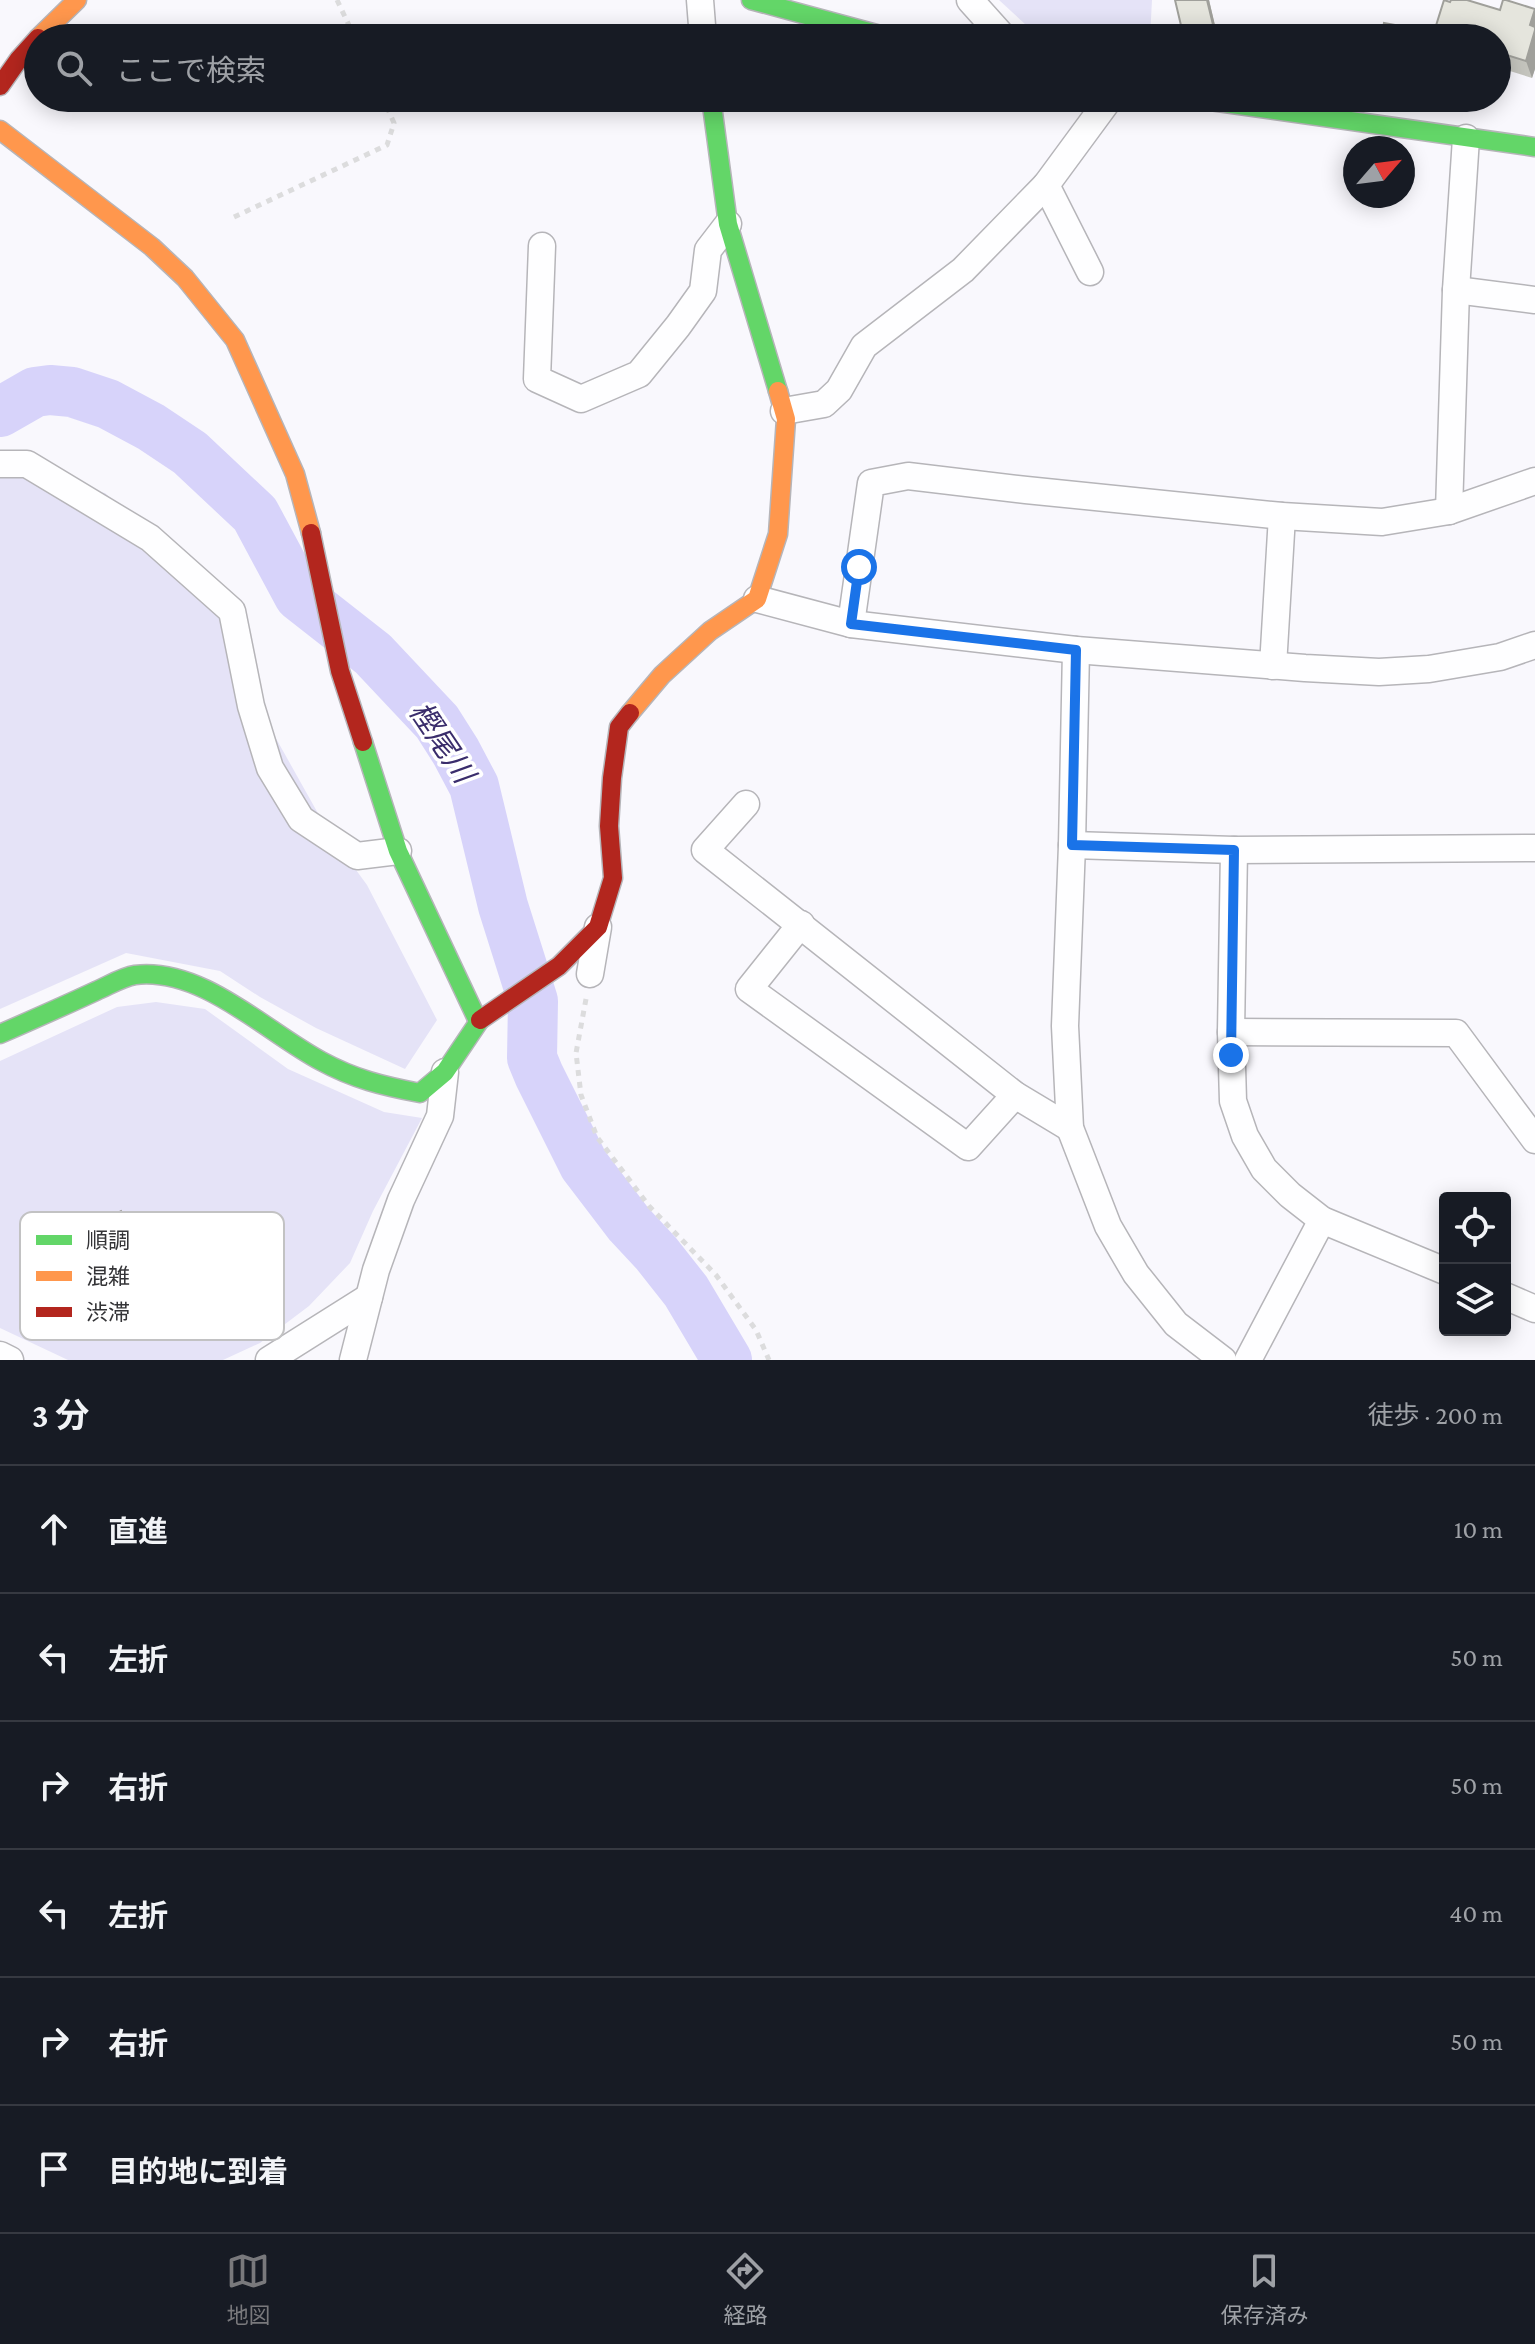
<!DOCTYPE html>
<html lang="ja">
<meta charset="utf-8">
<style>
:root{--surface:#171b24;--page:#20242c;--text:#f1f3f6;--muted:#9ea1a6;--line:#363941;--accent:#79797c}
body{margin:0;font-family:"Crimson Pro","Noto Sans JP",serif;background:var(--page);color:var(--text)}
.controls{position:absolute;right:24px;bottom:24px;display:grid;overflow:hidden;border-radius:8px;box-shadow:0 4px 20px #0003}
.controls button{width:72px;height:72px;display:grid;place-items:center;padding:0;border:0;border-bottom:2px solid var(--line);background:var(--surface);color:var(--text);font:40px sans-serif}
.compass{position:absolute;left:1343px;top:136px;width:72px;height:72px;border-radius:50%;background:var(--surface);box-shadow:0 4px 20px #0003;rotate:62deg}
.stop{position:absolute;width:24px;height:24px;margin:-18px;border:6px solid #1a73e8;border-radius:50%;background:#fff}
.stop.end{background:#1a73e8;border-color:#fff;box-shadow:0 2px 8px #0008}
.list{margin:0;padding:0;list-style:none}
h2{display:flex;justify-content:space-between;align-items:center;height:104px;margin:0;padding:0 32px;font-size:34px}
h2 small{font-size:26px;font-weight:400;color:var(--muted)}
.list li{display:grid;grid-template-columns:52px 1fr auto;gap:24px;align-items:center;box-sizing:border-box;height:128px;padding:0 32px;border-top:2px solid var(--line)}
.list b{display:block;font-size:30px;white-space:nowrap}
.list em{font-size:26px;font-style:normal;color:var(--muted)}
.icon{flex:none;width:44px;height:44px;fill:none;stroke:currentColor;stroke-width:2;stroke-linecap:round;stroke-linejoin:round}
.map{position:relative;flex:none;width:1535px;height:1360px;overflow:hidden}
.search{position:absolute;background:var(--surface);box-shadow:0 4px 20px #0003;left:24px;right:24px;top:24px;height:88px;display:flex;align-items:center;gap:20px;box-sizing:border-box;padding:0 28px;border-radius:44px;color:var(--muted);font-size:30px}
.sheet{height:872px;background:var(--surface)}
nav{display:flex;justify-content:space-around;align-items:center;box-sizing:border-box;height:112px;border-top:2px solid var(--line);background:var(--surface);font-size:22px;color:var(--muted)}
nav a{display:grid;justify-items:center;gap:4px}
nav .on{color:var(--accent)}
.map>svg:first-child{display:block}
</style>
<div class="map">
<svg width="1535" height="1360" viewBox="0 0 1535 1360">
<rect width="100%" height="100%" fill="#f9f8fd"/>
<!-- green -->
<g fill="#e5e3f7">
<polygon points="999,0 1152,0 1150,38 1040,38"/>
<polygon points="0,465 53,482 105,493 137,523 185,550 246,648 264,717 329,833 367,885 437,1020 405,1069 316,1028 260,997 220,971 126,953 0,1009"/>
<polygon points="156,1002 205,1009 288,1069 384,1112 422,1118 373,1211 350,1263 309,1306 260,1343 223,1360 68,1360 0,1328 0,1061 117,1007"/>
</g>
<g fill="none" stroke-linecap="round" stroke-linejoin="round">
<!-- river -->
<polyline stroke="#d7d3fa" stroke-width="50" points="0,412 35,392 50,390 72,392 108,404 151,427 190,453 255,514 299,596 373,654 437,722 456,752 474,786 503,906 533,1001 532,1058 539,1075 584,1165 629,1224 656,1253 686,1291 727,1360"/>
<!-- street casing -->
<g stroke="#b6b5b9" stroke-width="29">
<g id="street">
<polyline points="700,0 703,38"/>
<polyline points="970,0 1004,38"/>
<polyline points="1046,185 1090,272"/>
<polyline points="542,246 537,379 581,399 639,374 678,326 703,291 708,250 728,224"/>
<polyline points="1456,290 1535,300"/>
<polyline points="784,411 824,404 839,390 864,346 963,270 1046,185 1110,98"/>
<polyline points="0,464 27,464 150,538 232,611 251,706 270,768 301,819 357,856 398,851"/>
<polyline points="1449,511 1456,290 1466,138"/>
<polyline points="757,599 851,624 1076,650 1305,668 1379,672 1429,669 1500,657 1535,645"/>
<polyline points="851,624 871,483 908,476 1026,490 1282,516 1382,522 1449,511 1535,481"/>
<polyline points="1076,650 1072,845 1065,1026 1070,1128 1108,1226 1136,1274 1176,1324 1223,1360"/>
<polyline points="1273,666 1282,516"/>
<polyline points="746,804 705,850 1015,1095 1070,1128"/>
<polyline points="1072,845 1234,850 1535,848"/>
<polyline points="1234,850 1231,1032 1233,1101 1245,1136 1264,1169 1290,1195 1322,1220 1445,1271"/>
<polyline points="801,924 749,989 968,1147 1015,1095"/>
<polyline points="590,974 598,927"/>
<polyline points="1231,1032 1456,1033 1535,1140"/>
<polyline points="1505,1296 1535,1309"/>
<polyline points="0,1355 10,1360"/>
<polyline points="269,1360 369,1297"/>
<polyline points="353,1360 376,1270 401,1200 440,1116 445,1072"/>
<polyline points="1248,1360 1322,1220"/>
</g>
</g>
<!-- fast casing -->
<g stroke="#b6b5b9" stroke-width="21">
<g id="fast">
<polyline points="751,0 891,38"/>
<polyline points="711,98 728,224 778,391"/>
<polyline points="1189,98 1535,147"/>
<polyline points="363,742 398,851 478,1021"/>
<path d="M 0,1034 C 32,1020 64,1006 96,991 C 108,986 122,977 135,975 C 202,967 265,1031 321,1061 C 354,1079 383,1086 420,1093 L 445,1072 L 480,1020"/>
</g>
</g>
<!-- slow casing -->
<g stroke="#b6b5b9" stroke-width="21">
<g id="slow">
<polyline points="38,38 77,0"/>
<polyline points="0,130 152,247 185,278 235,340 295,474 311,533"/>
<polyline points="630,713 662,675 710,631 757,599 778,534 786,419 778,391"/>
</g>
</g>
<!-- jam casing -->
<g stroke="#b6b5b9" stroke-width="21">
<g id="jam">
<polyline points="0,86 19,59 38,38"/>
<polyline points="311,533 340,671 363,742"/>
<polyline points="480,1020 559,966 598,927 613,878 609,826 612,778 619,727 630,713"/>
</g>
</g>
<!-- path -->
<g stroke="#dcdcdd" stroke-width="5" stroke-dasharray="6 6" stroke-linecap="butt">
<polyline points="337,0 355,38"/>
<polyline points="234,217 387,145 394,123 383,98"/>
<polyline points="586,999 576,1053 581,1095 597,1137 649,1206 716,1275 756,1330 769,1360"/>
</g>
<!-- street -->
<use href="#street" stroke="#fefeff" stroke-width="26"/>
<!-- fast -->
<use href="#fast" stroke="#63d668" stroke-width="18"/>
<!-- slow -->
<use href="#slow" stroke="#ff974d" stroke-width="18"/>
<!-- jam -->
<use href="#jam" stroke="#b3261e" stroke-width="18"/>
</g>
<!-- wall -->
<g fill="#c5c5be">
<polygon points="1175,0 1209,0 1218,38 1184,38"/>
<polygon points="1450,2 1500,10 1535,9 1535,69 1532,78 1497,67 1497,38 1437,38 1434,32"/>
<polygon points="92,1227 153,1270 158,1282 128,1298 96,1239"/>
</g>
<!-- shaded-wall -->
<g fill="#a0a09b">
<polygon points="1207,0 1209,0 1218,38 1215,33"/>
<polygon points="1535,9 1535,69 1532,78 1526,61 1530,25"/>
<polygon points="1412,28 1415,38 1410,38"/>
</g>
<!-- building -->
<g fill="#e5e5dd" stroke="#a0a09b" stroke-width="2">
<polygon points="1175,0 1207,0 1215,33 1194,38 1184,38"/>
<polygon points="1444,0 1450,2 1451,0 1467,0 1500,10 1503,0 1506,0 1535,9 1530,25 1535,27 1535,30 1526,61 1497,52 1497,38 1454,38 1434,32"/>
<polygon points="1384,23 1412,28 1410,38 1381,38"/>
<polygon points="121,1211 153,1270 124,1286 92,1227"/>
</g>
<g fill="none" stroke-linecap="round" stroke-linejoin="round">
<!-- route -->
<polyline stroke="#1a73e8" stroke-width="10" points="859,567 851,624 1076,650 1072,845 1234,850 1231,1055"/>
</g>
<g text-anchor="middle" dominant-baseline="central" stroke-width="7" stroke-linejoin="round" paint-order="stroke">
<!-- water labels -->
<g font-size="30" font-style="italic" fill="#3a2d6c" stroke="#fff">
<text transform="translate(442 742) rotate(56)">樫尾川</text>
</g>
</g>
<!-- legend -->
<rect x="20" y="1212" width="264" height="128" rx="12" fill="#fff" stroke="#c2c2c3" stroke-width="2"/>
<rect x="36" y="1235" width="36" height="10" fill="#63d668"/>
<rect x="36" y="1271" width="36" height="10" fill="#ff974d"/>
<rect x="36" y="1307" width="36" height="10" fill="#b3261e"/>
<g font-size="22" fill="#343437">
<text x="86" y="1248">順調</text>
<text x="86" y="1284">混雑</text>
<text x="86" y="1320">渋滞</text>
</g>
</svg>
<div class="controls">
<button><svg class="icon" aria-label="locate" viewBox="0 0 24 24"><circle cx="12" cy="12" r="6"/><path d="M12 2v4M12 18v4M2 12h4M18 12h4"/></svg></button>
<button><svg class="icon" aria-label="layers" viewBox="0 0 24 24"><path d="M12 4l9 5-9 5-9-5zM3 14l9 5 9-5"/></svg></button>
</div>
<svg class="compass" viewBox="-18 -18 36 36"><path d="M0-13l5 13h-10z" fill="#e53935"/><path d="M0 13l5-13h-10z" fill="#9ea1a6"/></svg>
<div class="stop" style="left:859px;top:567px"></div>
<div class="stop end" style="left:1231px;top:1055px"></div>
<div class="search"><svg class="icon" aria-label="search" viewBox="0 0 24 24"><circle cx="10" cy="10" r="6"/><path d="M15 15l6 6"/></svg>ここで検索</div>
</div>
<section class="sheet">
<h2>3 分<small>徒歩 · 200 m</small></h2>
<ul class="list">
<li><svg class="icon" aria-label="ahead" viewBox="0 0 24 24"><path d="M12 20V5M6 11l6-6 6 6"/></svg><div><b>直進</b></div><em>10 m</em></li>
<li><svg class="icon" aria-label="left" viewBox="0 0 24 24"><path d="M17 20v-9H6M10 6l-5 5 5 5"/></svg><div><b>左折</b></div><em>50 m</em></li>
<li><svg class="icon" aria-label="right" viewBox="0 0 24 24"><path d="M7 20v-9h11M14 6l5 5-5 5"/></svg><div><b>右折</b></div><em>50 m</em></li>
<li><svg class="icon" aria-label="left" viewBox="0 0 24 24"><path d="M17 20v-9H6M10 6l-5 5 5 5"/></svg><div><b>左折</b></div><em>40 m</em></li>
<li><svg class="icon" aria-label="right" viewBox="0 0 24 24"><path d="M7 20v-9h11M14 6l5 5-5 5"/></svg><div><b>右折</b></div><em>50 m</em></li>
<li><svg class="icon" aria-label="arrive" viewBox="0 0 24 24"><path d="M6 21V4h12l-3 4 3 4H6"/></svg><div><b>目的地に到着</b></div></li>
</ul>
</section>
<nav>
<a class="on"><svg class="icon" aria-label="map" viewBox="0 0 24 24"><path d="M3 6l6-2 6 2 6-2v14l-6 2-6-2-6 2zM9 4v14M15 6v14"/></svg>地図</a>
<a><svg class="icon" aria-label="directions" viewBox="0 0 24 24"><path d="M12 3l9 9-9 9-9-9zM9 14v-3h6M13 9l2 2-2 2"/></svg>経路</a>
<a><svg class="icon" aria-label="saved" viewBox="0 0 24 24"><path d="M7 4h10v16l-5-4-5 4z"/></svg>保存済み</a>
</nav>
